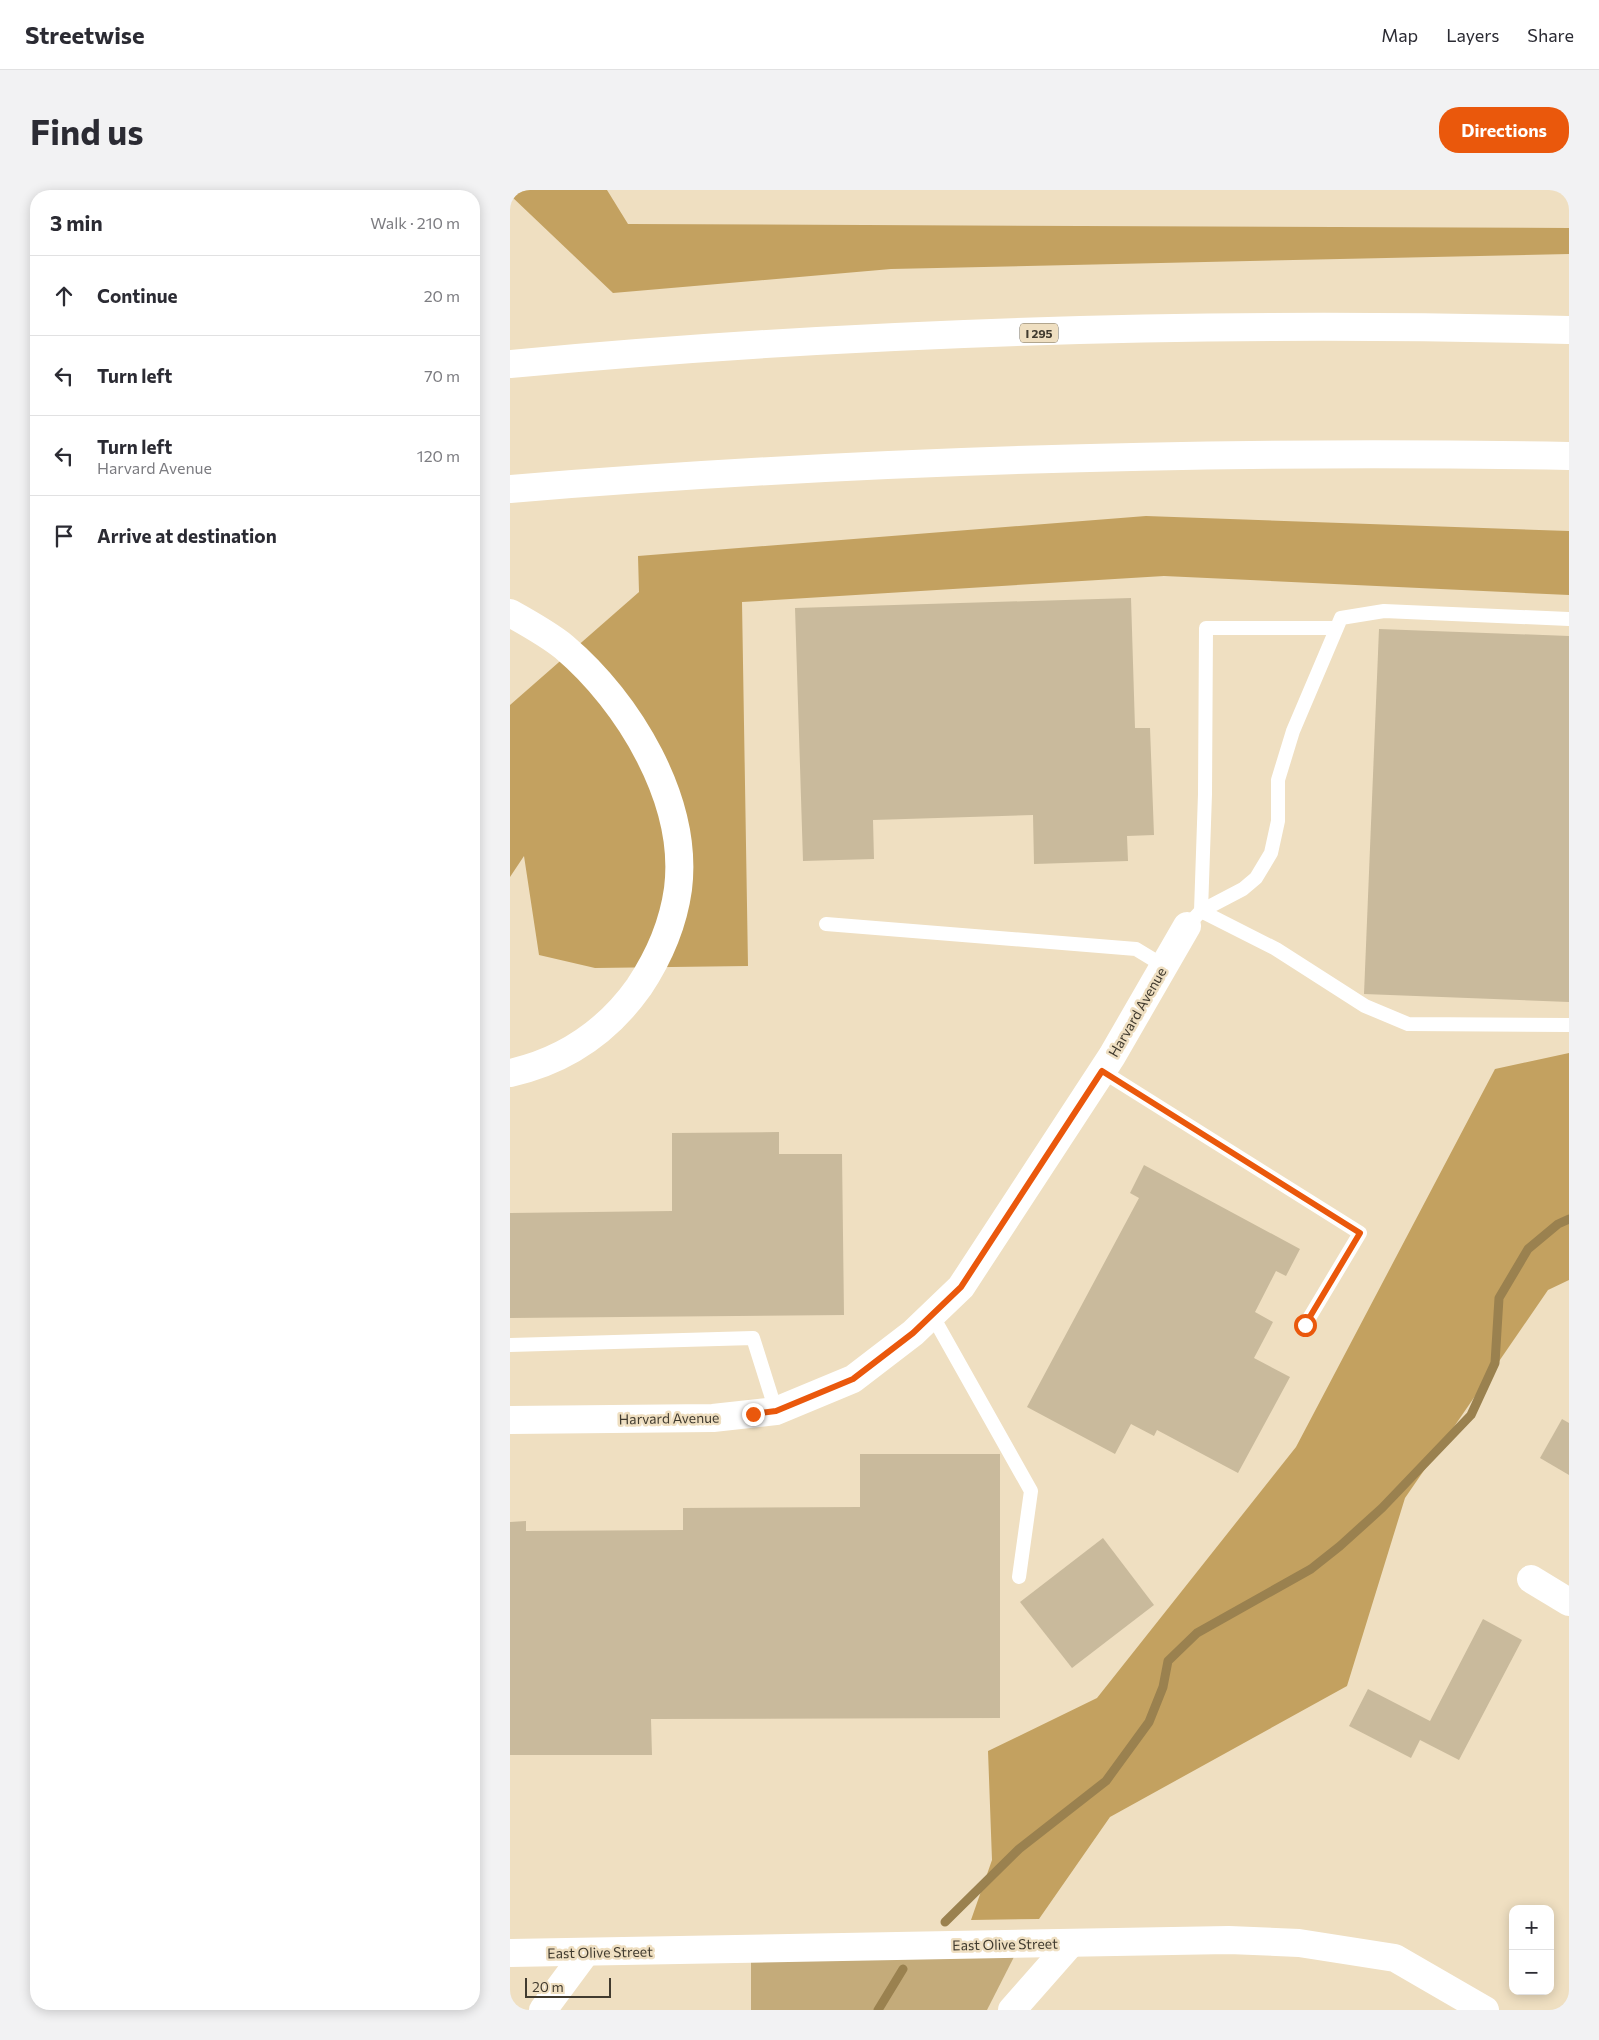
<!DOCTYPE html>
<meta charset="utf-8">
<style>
:root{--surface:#fff;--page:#f2f2f3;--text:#2b2b33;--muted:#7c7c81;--line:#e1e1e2;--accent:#ea580c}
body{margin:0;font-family:Commissioner,sans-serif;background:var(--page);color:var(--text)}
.controls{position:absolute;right:15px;bottom:15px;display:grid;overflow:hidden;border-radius:10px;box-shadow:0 2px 12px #0003}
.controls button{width:45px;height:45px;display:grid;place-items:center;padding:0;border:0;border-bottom:1px solid var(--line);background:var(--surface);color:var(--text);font:25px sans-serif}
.scale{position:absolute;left:15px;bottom:12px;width:86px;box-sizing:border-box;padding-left:5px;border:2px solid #413b2f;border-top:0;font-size:14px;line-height:18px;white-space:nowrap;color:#413b2f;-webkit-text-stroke:4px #efdfc1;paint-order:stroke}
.stop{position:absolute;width:15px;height:15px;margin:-11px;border:4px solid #ea580c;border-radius:50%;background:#fff}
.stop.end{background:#ea580c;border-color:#fff;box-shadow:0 1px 5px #0008}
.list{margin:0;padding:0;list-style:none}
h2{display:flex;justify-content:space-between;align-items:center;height:65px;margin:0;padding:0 20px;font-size:21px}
h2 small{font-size:16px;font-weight:400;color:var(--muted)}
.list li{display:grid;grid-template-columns:32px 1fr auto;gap:15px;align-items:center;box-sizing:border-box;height:80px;padding:0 20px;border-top:1px solid var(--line)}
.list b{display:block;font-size:19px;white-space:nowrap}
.list p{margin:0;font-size:16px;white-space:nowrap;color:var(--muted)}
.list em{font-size:16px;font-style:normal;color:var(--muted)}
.icon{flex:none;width:28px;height:28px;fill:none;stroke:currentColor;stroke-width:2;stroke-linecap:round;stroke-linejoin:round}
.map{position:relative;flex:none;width:1059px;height:1820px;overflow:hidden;border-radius:20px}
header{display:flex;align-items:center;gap:30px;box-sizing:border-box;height:70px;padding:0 25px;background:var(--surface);border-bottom:1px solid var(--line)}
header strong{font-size:24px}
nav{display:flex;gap:28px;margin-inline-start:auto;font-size:18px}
.intro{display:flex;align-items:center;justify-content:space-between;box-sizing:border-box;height:120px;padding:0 30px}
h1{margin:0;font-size:35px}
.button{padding:12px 22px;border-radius:20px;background:var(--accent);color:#fff;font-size:18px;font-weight:700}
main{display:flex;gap:30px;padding:0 30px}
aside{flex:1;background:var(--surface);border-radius:20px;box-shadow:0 2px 12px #0003}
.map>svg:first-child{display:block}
</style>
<header>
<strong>Streetwise</strong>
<nav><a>Map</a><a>Layers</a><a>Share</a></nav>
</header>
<div class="intro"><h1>Find us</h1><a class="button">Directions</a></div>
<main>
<aside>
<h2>3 min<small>Walk · 210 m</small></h2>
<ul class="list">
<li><svg class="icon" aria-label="ahead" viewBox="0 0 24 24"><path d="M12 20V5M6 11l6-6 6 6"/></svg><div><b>Continue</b></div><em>20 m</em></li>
<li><svg class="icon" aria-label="left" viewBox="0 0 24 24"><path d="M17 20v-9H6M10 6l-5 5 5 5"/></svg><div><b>Turn left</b></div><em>70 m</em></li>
<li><svg class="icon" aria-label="left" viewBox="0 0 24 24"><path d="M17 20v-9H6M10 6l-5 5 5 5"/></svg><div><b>Turn left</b><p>Harvard Avenue</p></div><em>120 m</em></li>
<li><svg class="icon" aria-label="arrive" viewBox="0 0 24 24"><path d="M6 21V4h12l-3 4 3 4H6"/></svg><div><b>Arrive at destination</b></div></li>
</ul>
</aside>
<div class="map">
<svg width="1059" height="1820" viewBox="0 0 1059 1820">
<rect width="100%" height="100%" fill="#efdfc1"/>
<!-- green -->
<polygon fill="#c4ab7a" points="506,1763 477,1820 241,1820 241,1765"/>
<!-- forest -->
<g fill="#c3a160">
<polygon points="0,0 97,0 118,34 1059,38 1059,64 381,79 103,103 0,5"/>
<polygon points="636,326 1059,341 1059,405 654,386 232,412 238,776 85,778 29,765 14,666 0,687 0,515 129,402 128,366"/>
<polygon points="1059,863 1059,1090 1038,1100 895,1308 837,1496 600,1627 529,1729 461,1730 482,1670 478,1561 587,1508 786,1257 985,879"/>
</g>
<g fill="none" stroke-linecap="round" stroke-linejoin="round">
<!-- stream -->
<g stroke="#9a814f" stroke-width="9">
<polyline points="435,1732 509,1659 596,1591 639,1532 653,1497 658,1471 687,1443 801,1379 830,1356 872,1318 961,1225 985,1173 989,1108 1018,1059 1048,1034 1059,1029"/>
<polyline points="368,1820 393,1779"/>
</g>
</g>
<!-- building -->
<g fill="#c9ba9c">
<polygon points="621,408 625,538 640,538 644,645 617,646 618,671 524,674 523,625 363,630 364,669 293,671 285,418"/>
<polygon points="869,439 1059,446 1059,812 854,804"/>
<polygon points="269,942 269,964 332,964 334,1125 0,1128 0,1023 162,1021 162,943"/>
<polygon points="634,975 790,1059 776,1086 766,1081 745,1122 763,1132 744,1168 780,1187 728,1283 647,1240 644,1246 621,1234 605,1264 517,1217 629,1008 620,1003"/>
<polygon points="1052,1229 1059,1233 1059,1285 1030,1268"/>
<polygon points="350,1264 490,1264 490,1528 141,1529 142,1565 0,1565 0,1332 16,1331 16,1341 173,1340 173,1318 350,1317"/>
<polygon points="593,1348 644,1415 562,1478 510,1412"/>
<polygon points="973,1429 1012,1450 949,1570 910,1550 901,1568 839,1536 858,1499 920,1531"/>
</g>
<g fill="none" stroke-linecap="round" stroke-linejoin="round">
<!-- service -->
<g stroke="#fff" stroke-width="14">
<polyline points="691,721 695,604 696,438 826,438"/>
<polyline points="691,721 766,759 855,816 898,834 1059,835"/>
<polyline points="316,734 626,759 654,776"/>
<polyline points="677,736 691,721 733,699 746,688 761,663 768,631 768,590 783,541 831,428 874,421 1059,429"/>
<polyline points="592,881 850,1043 795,1135"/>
<polyline points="422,1125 521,1301 509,1387"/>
<polyline points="0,1155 243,1148 266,1221"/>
</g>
<!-- minor -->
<g stroke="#fff" stroke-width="28">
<polyline points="0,1230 203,1228 266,1221 343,1189 403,1143 451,1097 602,866 677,736"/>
<polyline points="1021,1389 1059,1412"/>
<polyline points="33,1820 76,1762"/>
<polyline points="502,1820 561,1753"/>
</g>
<!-- tertiary -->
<polyline stroke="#fff" stroke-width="28" points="0,1763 719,1750 789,1753 885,1768 975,1820"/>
<!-- motorway -->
<g stroke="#fff" stroke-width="28">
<path d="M 0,174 C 351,141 706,131 1059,140"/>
<path d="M 0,299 C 352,270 705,260 1059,266"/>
<path d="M 0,423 C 18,433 38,444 54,457 C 119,512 179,611 168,699 C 163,735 149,767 129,797 C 97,842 54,871 0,883"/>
</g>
</g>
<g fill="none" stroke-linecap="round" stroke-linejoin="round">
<!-- route -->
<polyline stroke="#ea580c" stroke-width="6" points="243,1224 266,1221 343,1189 403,1143 451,1097 592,881 850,1043 795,1135"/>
</g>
<g text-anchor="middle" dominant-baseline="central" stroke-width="5" stroke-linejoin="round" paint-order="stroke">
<!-- shield labels -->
<rect fill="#efdfc1" stroke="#756c5b" stroke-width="1" x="510" y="133.5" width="38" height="19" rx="4"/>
<g font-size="12" font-weight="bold" fill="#413b2f">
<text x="529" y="143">I 295</text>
</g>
<!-- street labels -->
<g font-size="14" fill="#413b2f" stroke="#efdfc1">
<text transform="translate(627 822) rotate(-60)">Harvard Avenue</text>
<text transform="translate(159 1228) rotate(-1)">Harvard Avenue</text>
<text transform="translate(495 1754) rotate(-1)">East Olive Street</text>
<text transform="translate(90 1762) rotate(-1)">East Olive Street</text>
</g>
</g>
</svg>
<div class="controls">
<button>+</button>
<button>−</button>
</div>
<div class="scale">20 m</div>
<div class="stop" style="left:795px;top:1135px"></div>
<div class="stop end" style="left:243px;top:1224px"></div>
</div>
</main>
